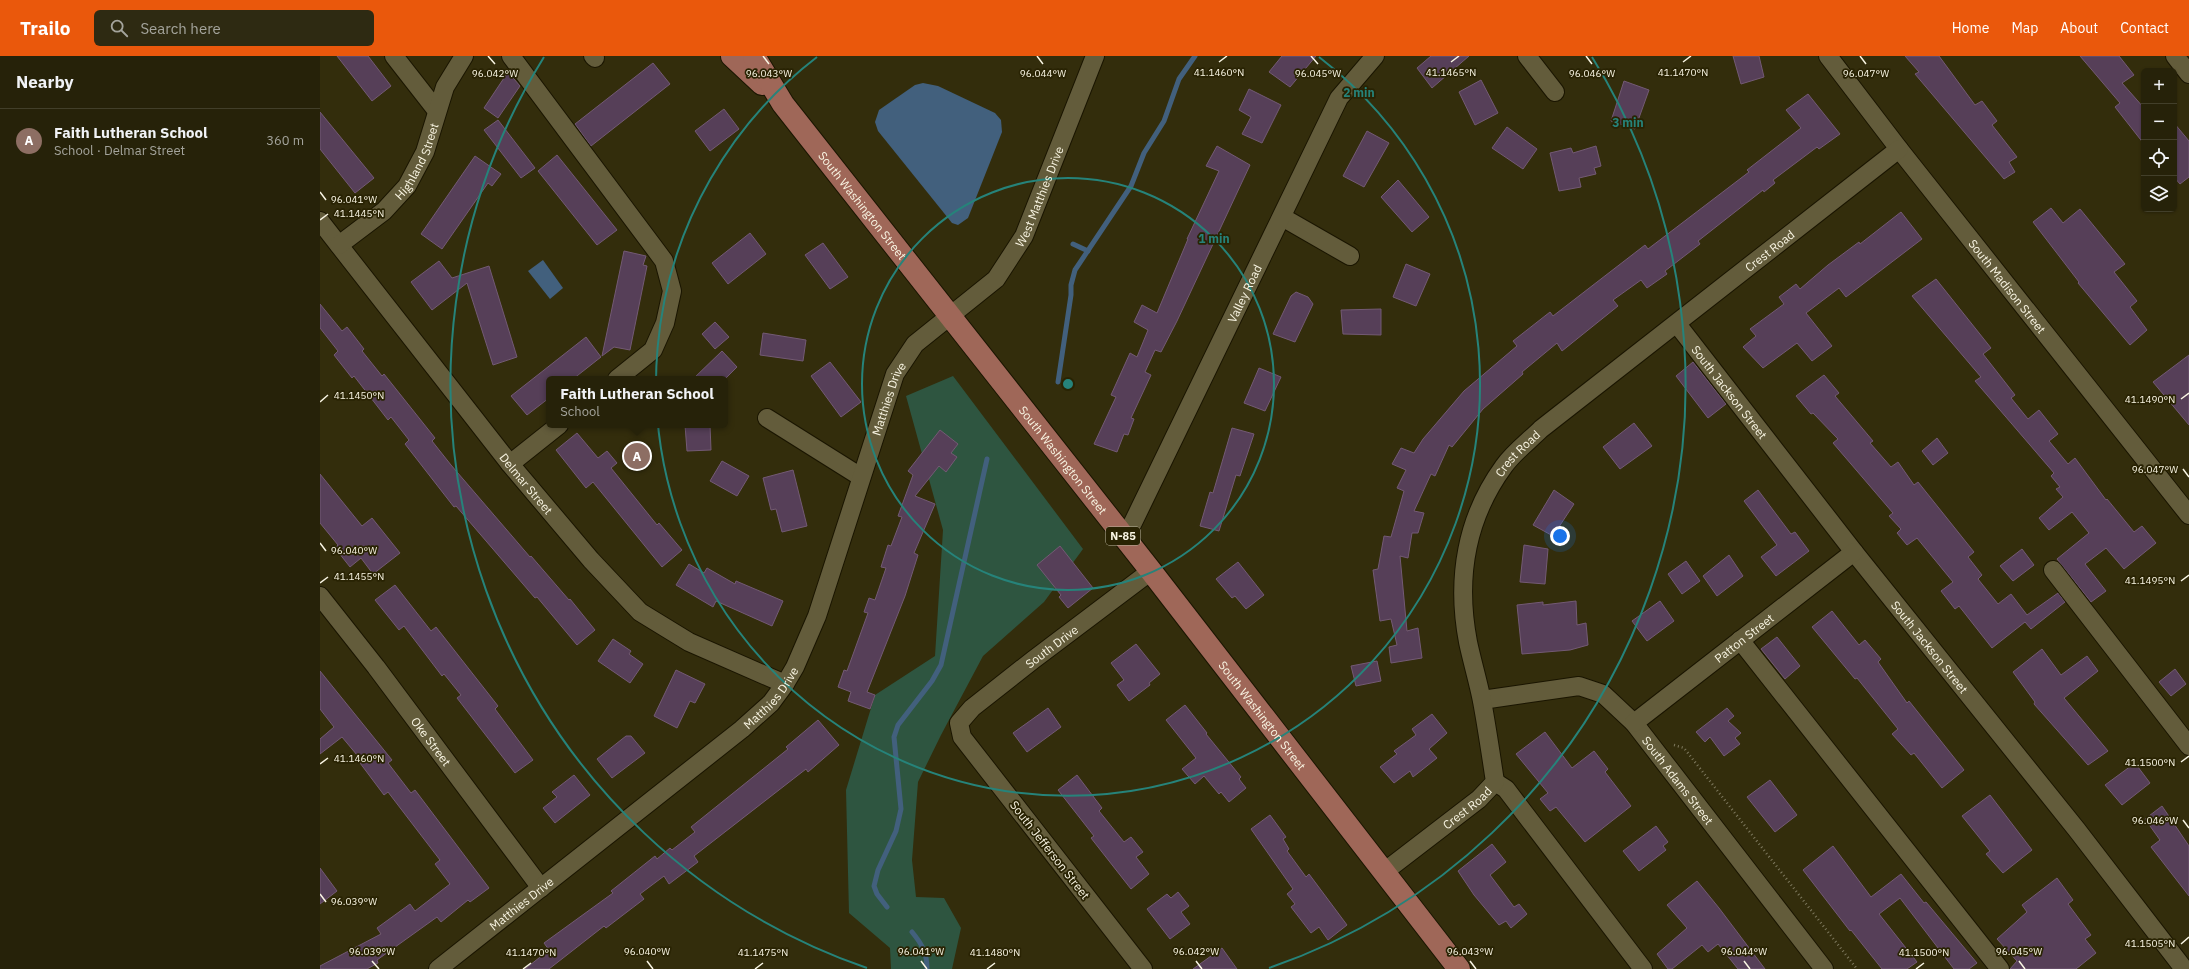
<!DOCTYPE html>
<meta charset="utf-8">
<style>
:root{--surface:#262209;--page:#2e2a12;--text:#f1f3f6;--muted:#a4a49c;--line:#423f2a;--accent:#ea580c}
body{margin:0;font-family:"IBM Plex Sans",sans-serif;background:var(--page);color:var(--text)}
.controls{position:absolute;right:12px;top:12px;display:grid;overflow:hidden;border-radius:6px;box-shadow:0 1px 3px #0004}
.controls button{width:36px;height:36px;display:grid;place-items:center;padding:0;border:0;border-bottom:1px solid var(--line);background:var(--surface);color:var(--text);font:20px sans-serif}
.you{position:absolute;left:1240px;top:480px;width:14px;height:14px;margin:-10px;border:3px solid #fff;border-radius:50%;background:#1a73e8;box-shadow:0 0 0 6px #1a73e833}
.badge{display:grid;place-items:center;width:26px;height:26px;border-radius:50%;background:var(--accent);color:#fff;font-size:13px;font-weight:700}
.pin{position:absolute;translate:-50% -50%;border:2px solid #fff;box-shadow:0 1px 4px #0006}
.popup{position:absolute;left:226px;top:320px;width:182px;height:52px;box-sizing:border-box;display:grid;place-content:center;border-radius:6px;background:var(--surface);filter:drop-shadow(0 1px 3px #0005);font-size:13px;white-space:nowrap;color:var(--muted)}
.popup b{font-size:15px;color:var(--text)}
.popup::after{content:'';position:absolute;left:50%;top:100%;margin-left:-8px;border:8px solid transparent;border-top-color:var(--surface)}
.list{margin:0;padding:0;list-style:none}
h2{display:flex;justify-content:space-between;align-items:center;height:52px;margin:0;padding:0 16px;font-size:17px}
h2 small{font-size:13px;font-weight:400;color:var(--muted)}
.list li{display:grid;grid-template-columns:26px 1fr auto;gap:12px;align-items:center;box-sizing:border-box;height:64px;padding:0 16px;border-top:1px solid var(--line)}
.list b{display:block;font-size:15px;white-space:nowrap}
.list p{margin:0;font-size:13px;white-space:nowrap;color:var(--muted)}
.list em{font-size:13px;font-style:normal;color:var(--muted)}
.icon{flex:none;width:22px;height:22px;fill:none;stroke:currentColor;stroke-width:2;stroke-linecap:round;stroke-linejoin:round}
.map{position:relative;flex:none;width:1869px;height:913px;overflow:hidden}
header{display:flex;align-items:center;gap:24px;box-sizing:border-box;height:56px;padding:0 20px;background:var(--accent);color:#fff}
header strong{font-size:19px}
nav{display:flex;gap:22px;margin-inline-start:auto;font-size:14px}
.search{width:280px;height:36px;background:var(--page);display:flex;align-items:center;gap:10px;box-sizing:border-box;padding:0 14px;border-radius:6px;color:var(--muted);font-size:15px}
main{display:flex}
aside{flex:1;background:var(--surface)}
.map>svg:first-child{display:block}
</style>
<header>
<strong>Trailo</strong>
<div class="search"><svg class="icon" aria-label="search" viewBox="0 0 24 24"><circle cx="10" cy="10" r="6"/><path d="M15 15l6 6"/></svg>Search here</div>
<nav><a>Home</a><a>Map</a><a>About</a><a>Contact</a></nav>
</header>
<main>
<aside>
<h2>Nearby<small></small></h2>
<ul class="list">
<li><span class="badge" style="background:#8d6e63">A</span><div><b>Faith Lutheran School</b><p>School · Delmar Street</p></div><em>360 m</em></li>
</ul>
</aside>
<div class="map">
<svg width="1869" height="913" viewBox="0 0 1869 913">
<rect width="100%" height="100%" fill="#332d0c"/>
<!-- green -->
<polygon fill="#2e5540" points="633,320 763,493 724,546 663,600 621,679 598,726 592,804 596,841 624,842 641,872 632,913 571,913 570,892 529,857 526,734 555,639 615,600 623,474 586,340"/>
<!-- water -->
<g fill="#42607d">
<polygon points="603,27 618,30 675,57 681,64 682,76 648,162 638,169 632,167 558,75 555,66 559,54 595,29"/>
<polygon points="223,204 243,232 230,243 208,215"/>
</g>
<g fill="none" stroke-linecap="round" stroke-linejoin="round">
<!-- stream -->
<g stroke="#42607d" stroke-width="5">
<polyline points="753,188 768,195"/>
<polyline points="738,326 751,239 751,229 755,214 811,130 824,97 844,65 859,23 875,0"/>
<polyline points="567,851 557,838 554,830 558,814 576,775 581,753 574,681 578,669 612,625 621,609 667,403"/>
<path d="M 592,876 C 602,888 607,897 607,913"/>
</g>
</g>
<!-- building -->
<g fill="#563f58" stroke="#735a74">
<polygon points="17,0 48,0 71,30 52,45"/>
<polygon points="962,0 996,0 970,31 949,16"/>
<polygon points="1111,0 1149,0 1112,32 1097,12"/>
<polygon points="1413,0 1439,0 1444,21 1421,28"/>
<polygon points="1585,0 1619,0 1655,49 1662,45 1677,65 1672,69 1697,101 1689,106 1695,116 1684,123 1595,18 1599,16"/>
<polygon points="1760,0 1799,0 1814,19 1802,27 1824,52 1824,88 1795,51 1800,47"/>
<polygon points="333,7 350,28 271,90 255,68"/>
<polygon points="188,16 200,30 178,62 164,52"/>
<polygon points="1161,24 1178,57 1155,69 1139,36"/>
<polygon points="1304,25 1329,34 1315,73 1291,65"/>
<polygon points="929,33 961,49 942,87 922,78 931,61 919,54"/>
<polygon points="1488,38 1520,78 1499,93 1497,91 1453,124 1455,127 1444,136 1443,134 1378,185 1380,188 1345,215 1347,218 1327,232 1321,224 1293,244 1298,250 1242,295 1237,287 1202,316 1203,318 1163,353 1132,391 1129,389 1115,420 1111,418 1094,455 1104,457 1098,477 1092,477 1088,502 1080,500 1087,575 1098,572 1102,602 1071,607 1069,591 1077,589 1071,563 1060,565 1053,514 1058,513 1064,480 1071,481 1084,435 1077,432 1086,414 1072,408 1081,392 1094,397 1103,383 1144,335 1197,290 1193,285 1230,256 1233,260 1325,189 1328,193 1429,116 1427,114 1481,72 1466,54"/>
<polygon points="404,53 419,73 390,95 375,75"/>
<polygon points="0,56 54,122 35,137 0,93"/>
<polygon points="178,64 215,112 201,122 164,74"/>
<polygon points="1854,67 1869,85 1869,121 1860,128 1854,121"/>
<polygon points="1187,71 1217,93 1203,113 1172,92"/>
<polygon points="1047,75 1069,87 1044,131 1023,120"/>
<polygon points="897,90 930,109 857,265 841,296 835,294 825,316 831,319 811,362 814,363 808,379 804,378 797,396 774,388 796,341 791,339 810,297 817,301 828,274 814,266 822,249 837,257 868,183 867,183 899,115 886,110"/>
<polygon points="1276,90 1281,110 1274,112 1276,118 1259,122 1261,131 1239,135 1230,97 1251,92 1253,97"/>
<polygon points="237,99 297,174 277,189 218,115"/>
<polygon points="155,100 181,118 172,130 168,127 122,193 101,178"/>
<polygon points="1078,124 1109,161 1092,176 1061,141"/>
<polygon points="1731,152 1743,167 1760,153 1805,208 1794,216 1817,245 1810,251 1827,274 1810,289 1758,227 1759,226 1713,166"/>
<polygon points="1581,156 1602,183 1526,241 1519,232 1486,257 1512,290 1492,305 1477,287 1443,312 1423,291 1436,280 1430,273 1464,248 1459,241 1476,228 1480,233 1508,209 1539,186 1540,188"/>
<polygon points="430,177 446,198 408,228 392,207"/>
<polygon points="503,187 528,221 510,233 485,199"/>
<polygon points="304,195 326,200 323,209 327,210 310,294 294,291 282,300"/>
<polygon points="119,205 132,222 169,210 197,301 173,309 147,227 112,254 91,226"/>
<polygon points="1086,208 1110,218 1096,250 1073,241"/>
<polygon points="1616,223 1671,292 1663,298 1695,339 1691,342 1708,363 1719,354 1738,378 1729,385 1748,408 1755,402 1786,444 1787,443 1814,476 1822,470 1836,487 1804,513 1786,492 1765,508 1786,535 1771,546 1737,503 1769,477 1752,456 1729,474 1719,462 1743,441 1736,433 1740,431 1731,420 1734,417 1655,325 1661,321 1592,240"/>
<polygon points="976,236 988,241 993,248 975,286 953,278 971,240"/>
<polygon points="0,248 22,275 27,271 44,293 42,295 62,320 64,318 115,382 112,385 131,409 210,501 211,500 249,544 250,543 275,574 257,589 217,541 215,542 136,450 134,451 85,388 89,384 71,361 68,364 34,320 32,322 14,299 18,295 0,272"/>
<polygon points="1061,253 1061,279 1023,278 1021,254"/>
<polygon points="395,266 409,281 395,293 382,278"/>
<polygon points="443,277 486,284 483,305 440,299"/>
<polygon points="266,281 281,301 253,323 229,323 229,342 207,359 191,340"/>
<polygon points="402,295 417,311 405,323 373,323"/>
<polygon points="1869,299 1869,369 1833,326"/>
<polygon points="510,306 541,346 521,361 491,320"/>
<polygon points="1373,306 1406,348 1388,362 1356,320"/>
<polygon points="939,312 961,321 945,355 924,347"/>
<polygon points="1504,319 1519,337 1515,340 1553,385 1550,387 1571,411 1578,406 1594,429 1598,426 1654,496 1648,501 1662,519 1658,523 1678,548 1691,538 1707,559 1738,537 1745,546 1711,573 1705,566 1672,592 1639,550 1635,553 1621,535 1633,526 1597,482 1587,489 1577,477 1581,473 1569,460 1573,457 1513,387 1518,383 1493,357 1491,358 1476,340"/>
<polygon points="1314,367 1332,390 1300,413 1283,391"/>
<polygon points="365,369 390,369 391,394 367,395"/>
<polygon points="912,372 934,378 920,420 916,419 899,475 880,470 890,436 893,437"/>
<polygon points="620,374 638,388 631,397 637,401 626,416 619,410 595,440 615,448 594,497 598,499 585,540 547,636 555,639 550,653 528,645 531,636 518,631 524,614 527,615 548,557 544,556 549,542 555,544 566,512 561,511 568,489 571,490 582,461 578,460 593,419 588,415"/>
<polygon points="257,377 278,402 287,395 297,407 291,412 337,469 339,467 362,494 342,511 273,426 266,432 236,394"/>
<polygon points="1617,382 1628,397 1613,409 1602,395"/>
<polygon points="402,405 429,420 417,440 390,425"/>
<polygon points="473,414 487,470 462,476 456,453 451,454 443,422"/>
<polygon points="0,418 42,470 52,462 80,497 53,518 41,502 30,511 15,492 18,489 0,467"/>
<polygon points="1234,434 1254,448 1233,480 1213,469"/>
<polygon points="1438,434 1471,478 1475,476 1489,495 1456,520 1441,501 1457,489 1424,445"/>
<polygon points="1204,489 1228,493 1225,528 1200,526"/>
<polygon points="740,490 773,532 748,552 739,541 741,539 717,509"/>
<polygon points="1702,493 1714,509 1693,525 1680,510"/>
<polygon points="1409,499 1423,520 1397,540 1383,520"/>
<polygon points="1366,505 1380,525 1362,538 1348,518"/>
<polygon points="918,506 944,539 926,553 915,540 912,542 896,523"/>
<polygon points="369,508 384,517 387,512 415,528 416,525 463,545 452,570 396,545 393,551 356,529"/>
<polygon points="75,529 111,575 116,571 178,650 175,653 213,704 195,717 137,642 141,639 124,618 122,620 84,570 79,574 55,544"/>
<polygon points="1256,545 1257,569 1266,567 1268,589 1250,594 1202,598 1197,549 1223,546 1223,549"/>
<polygon points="1340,545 1354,565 1327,585 1312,565"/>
<polygon points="1512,555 1539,589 1545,584 1561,603 1558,606 1587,647 1589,645 1644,714 1622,732 1594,697 1591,699 1572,678 1578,673 1537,622 1535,623 1492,571"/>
<polygon points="1457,581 1480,610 1465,623 1441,593"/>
<polygon points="293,583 311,595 309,598 323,608 310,627 278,605"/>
<polygon points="816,588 840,618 829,627 830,629 809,645 797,629 804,624 791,607"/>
<polygon points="1722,593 1741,619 1767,600 1778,615 1744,642 1788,695 1768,709 1714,648 1715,646 1693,616"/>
<polygon points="1057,605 1061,625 1036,630 1031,610"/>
<polygon points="1855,613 1866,628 1851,640 1839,626"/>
<polygon points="356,614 385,628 375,647 370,645 357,672 334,660"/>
<polygon points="0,615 72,704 68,707 91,737 95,734 169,832 150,846 148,844 121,866 117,861 57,904 58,907 47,913 0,913 0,910 61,878 57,872 90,848 95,855 130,828 115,808 120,804 68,736 64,739 40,707 42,705 22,681 0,698 0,683 14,671 0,653"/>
<polygon points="865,649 887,677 886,678 921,721 919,723 926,732 909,746 901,736 899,738 884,720 875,728 862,713 876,702 846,664"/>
<polygon points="728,652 741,671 707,696 693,677"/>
<polygon points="1407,652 1414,660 1408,665 1421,677 1415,682 1420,688 1404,700 1390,681 1385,686 1376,676"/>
<polygon points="1112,658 1127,677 1109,693 1117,702 1093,721 1090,715 1074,727 1060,711 1077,698 1074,695 1096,679 1092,673"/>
<polygon points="498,664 519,689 488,716 486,713 374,800 378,806 349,828 344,820 320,838 324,843 286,872 284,870 229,913 205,913 229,894 224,887 293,837 291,835 335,800 337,803 350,792 352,794 375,776 371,771 468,693 466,691"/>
<polygon points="1225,676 1252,712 1274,695 1288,713 1285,716 1311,750 1265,786 1236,751 1230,755 1220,743 1228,737 1196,698"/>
<polygon points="306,680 311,680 325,697 292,722 277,703"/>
<polygon points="1815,707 1830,727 1802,749 1785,729"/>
<polygon points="254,719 270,739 235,767 223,752 237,741 232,736"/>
<polygon points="757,719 782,752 779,755 804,786 811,781 823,796 816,801 829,818 811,833 771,782 774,780 738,734"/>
<polygon points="1450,724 1477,759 1455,776 1427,741"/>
<polygon points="1670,739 1712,794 1683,817 1666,798 1670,795 1642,760"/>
<polygon points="1842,750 1869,790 1869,840 1831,791 1840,784 1825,763"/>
<polygon points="950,759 966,781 963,783 969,793 967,795 986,821 989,818 1027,869 1008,884 999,871 991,877 971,851 975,848 967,838 973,833 931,773"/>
<polygon points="1336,770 1348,786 1343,790 1346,794 1319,815 1303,795"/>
<polygon points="1172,788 1186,806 1170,819 1194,851 1199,848 1207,858 1191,872 1186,865 1179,869 1154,839 1138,815"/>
<polygon points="1513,790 1551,841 1581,818 1604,847 1606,846 1657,907 1649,913 1634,913 1580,842 1559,858 1597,906 1587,913 1562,913 1531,874 1530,875 1483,814"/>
<polygon points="0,812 17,835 0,848"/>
<polygon points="1737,822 1753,844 1748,848 1771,879 1765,883 1776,897 1756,913 1690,913 1697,905 1677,883 1707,856 1702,849"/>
<polygon points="1377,825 1399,852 1445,913 1418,913 1398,888 1388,896 1382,889 1352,913 1348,913 1337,898 1367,872 1347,849"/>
<polygon points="858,836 869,850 861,856 870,868 850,883 827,853 847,838 851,842"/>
<polygon points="902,892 917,913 873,913"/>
</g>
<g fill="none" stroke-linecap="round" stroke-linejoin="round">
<!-- minor casing -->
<g stroke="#1a1500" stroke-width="20">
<g id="minor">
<polyline points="74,0 117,55"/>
<polyline points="191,0 344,205 352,235 345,267 333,294 297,323"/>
<polyline points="273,0 275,2"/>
<polyline points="1207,0 1235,36"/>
<path id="s1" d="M 1508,0 L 1579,93 L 1869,459"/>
<polyline points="1855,0 1869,18"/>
<polyline points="962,161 1030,200"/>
<path id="s2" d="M 0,165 L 190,408 L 271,504 L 320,556 L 369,586 L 465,628"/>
<path id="s3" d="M 19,189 L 64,155 L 87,130 L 105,96 L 125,31 L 144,0"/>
<path id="s4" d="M 1357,268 L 1534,496 L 1757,774 L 1864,913"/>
<polyline points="447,362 541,421"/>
<polyline points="190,408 239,369"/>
<path id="s5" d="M 805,483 L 1019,42 L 1055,0"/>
<polyline points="1733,514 1869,690"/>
<path id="s6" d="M 0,540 L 56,611 L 221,832"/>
<polyline points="1420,584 1680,913"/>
<path id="s7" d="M 1162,644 L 1259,630 L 1283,638 L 1314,667 L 1504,913"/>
<path id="s8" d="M 1314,667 L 1534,496"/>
<polyline points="1175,726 1186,733 1323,913"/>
<path id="s9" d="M 1064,816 L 1159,743 L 1175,726 C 1171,699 1167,672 1162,645 C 1158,625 1152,605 1148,586 C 1136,523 1146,462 1184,410 C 1194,396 1209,385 1221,373 L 1579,93"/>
<path id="s10" d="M 118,913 L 422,673 L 451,647 L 465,628 L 475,611 L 497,560 L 575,318 L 595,288 L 676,223 L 704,180 L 775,0"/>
<path id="s11" d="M 823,913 L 642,681 L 639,667 L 652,652 L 713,604 L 831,515"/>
</g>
</g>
<!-- major casing -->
<g stroke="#1a1500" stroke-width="24">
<g id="major">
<polyline points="412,0 442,28"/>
<path id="s12" d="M 434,0 L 463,48 L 831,515 L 1139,913"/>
</g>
</g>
<!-- path -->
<polyline stroke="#7f7a5f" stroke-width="2.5" stroke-dasharray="1 3" stroke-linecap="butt" points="1354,689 1364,692 1537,913"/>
<!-- minor -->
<use href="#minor" stroke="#635c3b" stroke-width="18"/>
<!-- major -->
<use href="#major" stroke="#9f6758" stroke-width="22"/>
</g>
<!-- ticks -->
<path fill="none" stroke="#f9f5e3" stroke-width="1.5" d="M 168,0 L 175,8M 443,0 L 449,8M 717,0 L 723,8M 991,0 L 998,8M 1266,0 L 1272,8M 1540,0 L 1546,8M 899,6 L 907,0M 1131,6 L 1139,0M 1363,6 L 1371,0M 0,136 L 6,144M 0,164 L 8,158M 1861,343 L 1869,337M 0,346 L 8,339M 1863,413 L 1869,421M 0,487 L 6,495M 1861,525 L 1869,519M 0,527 L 8,521M 1861,706 L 1869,700M 0,708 L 8,702M 1863,764 L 1869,772M 0,838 L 6,846M 1861,888 L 1869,881M 52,905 L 59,913M 327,905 L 333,913M 601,905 L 607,913M 876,905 L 882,913M 1150,905 L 1156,913M 1424,905 L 1430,913M 1699,905 L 1705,913M 203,913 L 211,907M 435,913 L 443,907M 667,913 L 675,907M 1596,913 L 1604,907"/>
<!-- distance rings -->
<g fill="none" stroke="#26837a" stroke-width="2">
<circle cx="748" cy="328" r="206"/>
<path d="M999 1A412 412 0 1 1 497 1"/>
<path d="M547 912A618 618 0 0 1 224 1M1272 1A618 618 0 0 1 949 912"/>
</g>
<g text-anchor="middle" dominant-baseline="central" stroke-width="3.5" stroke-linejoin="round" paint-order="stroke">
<!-- shield labels -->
<rect fill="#292303" stroke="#bbb6a0" stroke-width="1" x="786" y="471" width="34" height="18" rx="3"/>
<g font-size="11" font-weight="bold" fill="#f9f5e3">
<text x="803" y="480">N-85</text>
</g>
<!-- street labels -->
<g font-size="12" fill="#f9f5e3" stroke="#292303">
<text stroke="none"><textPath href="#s3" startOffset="117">Highland Street</textPath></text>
<text stroke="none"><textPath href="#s10" startOffset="1013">West Matthies Drive</textPath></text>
<text stroke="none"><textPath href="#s12" startOffset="185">South Washington Street</textPath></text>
<text stroke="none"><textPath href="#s9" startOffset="813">Crest Road</textPath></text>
<text stroke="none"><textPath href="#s1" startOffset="292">South Madison Street</textPath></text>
<text stroke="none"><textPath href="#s5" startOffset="273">Valley Road</textPath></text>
<text stroke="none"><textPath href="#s4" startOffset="86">South Jackson Street</textPath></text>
<text stroke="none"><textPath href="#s10" startOffset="754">Matthies Drive</textPath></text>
<text stroke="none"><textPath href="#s9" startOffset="489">Crest Road</textPath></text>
<text stroke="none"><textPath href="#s12" startOffset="509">South Washington Street</textPath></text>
<text stroke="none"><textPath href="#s2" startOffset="334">Delmar Street</textPath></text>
<text stroke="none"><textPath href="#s8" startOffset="139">Patton Street</textPath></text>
<text stroke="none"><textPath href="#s11" startOffset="429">South Drive</textPath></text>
<text stroke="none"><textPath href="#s4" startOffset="410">South Jackson Street</textPath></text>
<text stroke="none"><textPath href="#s10" startOffset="430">Matthies Drive</textPath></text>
<text stroke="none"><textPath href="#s12" startOffset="833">South Washington Street</textPath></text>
<text stroke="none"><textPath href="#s6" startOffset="183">Oke Street</textPath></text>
<text stroke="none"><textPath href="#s7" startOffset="238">South Adams Street</textPath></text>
<text stroke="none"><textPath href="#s9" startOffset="105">Crest Road</textPath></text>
<text transform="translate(730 794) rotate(52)">South Jefferson Street</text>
<text stroke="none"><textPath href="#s10" startOffset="106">Matthies Drive</textPath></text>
</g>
</g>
<g font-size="10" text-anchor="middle" fill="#f9f5e3" stroke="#292303" stroke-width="3.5" stroke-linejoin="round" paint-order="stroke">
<text x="899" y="20">41.1460°N</text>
<text x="1131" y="20">41.1465°N</text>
<text x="1363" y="20">41.1470°N</text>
<text x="175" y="21">96.042°W</text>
<text x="449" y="21">96.043°W</text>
<text x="723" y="21">96.044°W</text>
<text x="998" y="21">96.045°W</text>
<text x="1272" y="21">96.046°W</text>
<text x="1546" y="21">96.047°W</text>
<text x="34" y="147">96.041°W</text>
<text x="39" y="161">41.1445°N</text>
<text x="39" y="343">41.1450°N</text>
<text x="1830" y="347">41.1490°N</text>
<text x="1835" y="417">96.047°W</text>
<text x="34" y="498">96.040°W</text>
<text x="39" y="524">41.1455°N</text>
<text x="1830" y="528">41.1495°N</text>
<text x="39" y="706">41.1460°N</text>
<text x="1830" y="710">41.1500°N</text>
<text x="1835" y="768">96.046°W</text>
<text x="34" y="849">96.039°W</text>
<text x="1830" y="891">41.1505°N</text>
<text x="52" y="899">96.039°W</text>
<text x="327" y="899">96.040°W</text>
<text x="601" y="899">96.041°W</text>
<text x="876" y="899">96.042°W</text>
<text x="1150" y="899">96.043°W</text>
<text x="1424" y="899">96.044°W</text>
<text x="1699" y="899">96.045°W</text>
<text x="211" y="900">41.1470°N</text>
<text x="443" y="900">41.1475°N</text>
<text x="675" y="900">41.1480°N</text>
<text x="1604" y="900">41.1500°N</text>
</g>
<circle cx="748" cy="328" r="6" fill="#26837a" stroke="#292303" stroke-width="2"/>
<g font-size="12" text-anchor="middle" font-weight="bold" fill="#26837a" stroke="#292303" stroke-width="3.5" stroke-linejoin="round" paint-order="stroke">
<text x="1039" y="41">2 min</text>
<text x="1308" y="71">3 min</text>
<text x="894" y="187">1 min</text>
</g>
</svg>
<div class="controls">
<button>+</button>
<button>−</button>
<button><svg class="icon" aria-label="locate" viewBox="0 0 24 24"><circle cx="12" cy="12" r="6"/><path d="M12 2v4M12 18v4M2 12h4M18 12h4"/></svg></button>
<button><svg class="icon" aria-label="layers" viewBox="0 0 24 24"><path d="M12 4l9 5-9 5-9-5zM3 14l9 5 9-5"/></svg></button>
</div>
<div class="you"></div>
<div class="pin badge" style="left:317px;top:400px;background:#8d6e63">A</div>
<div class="popup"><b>Faith Lutheran School</b>School</div>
</div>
</main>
